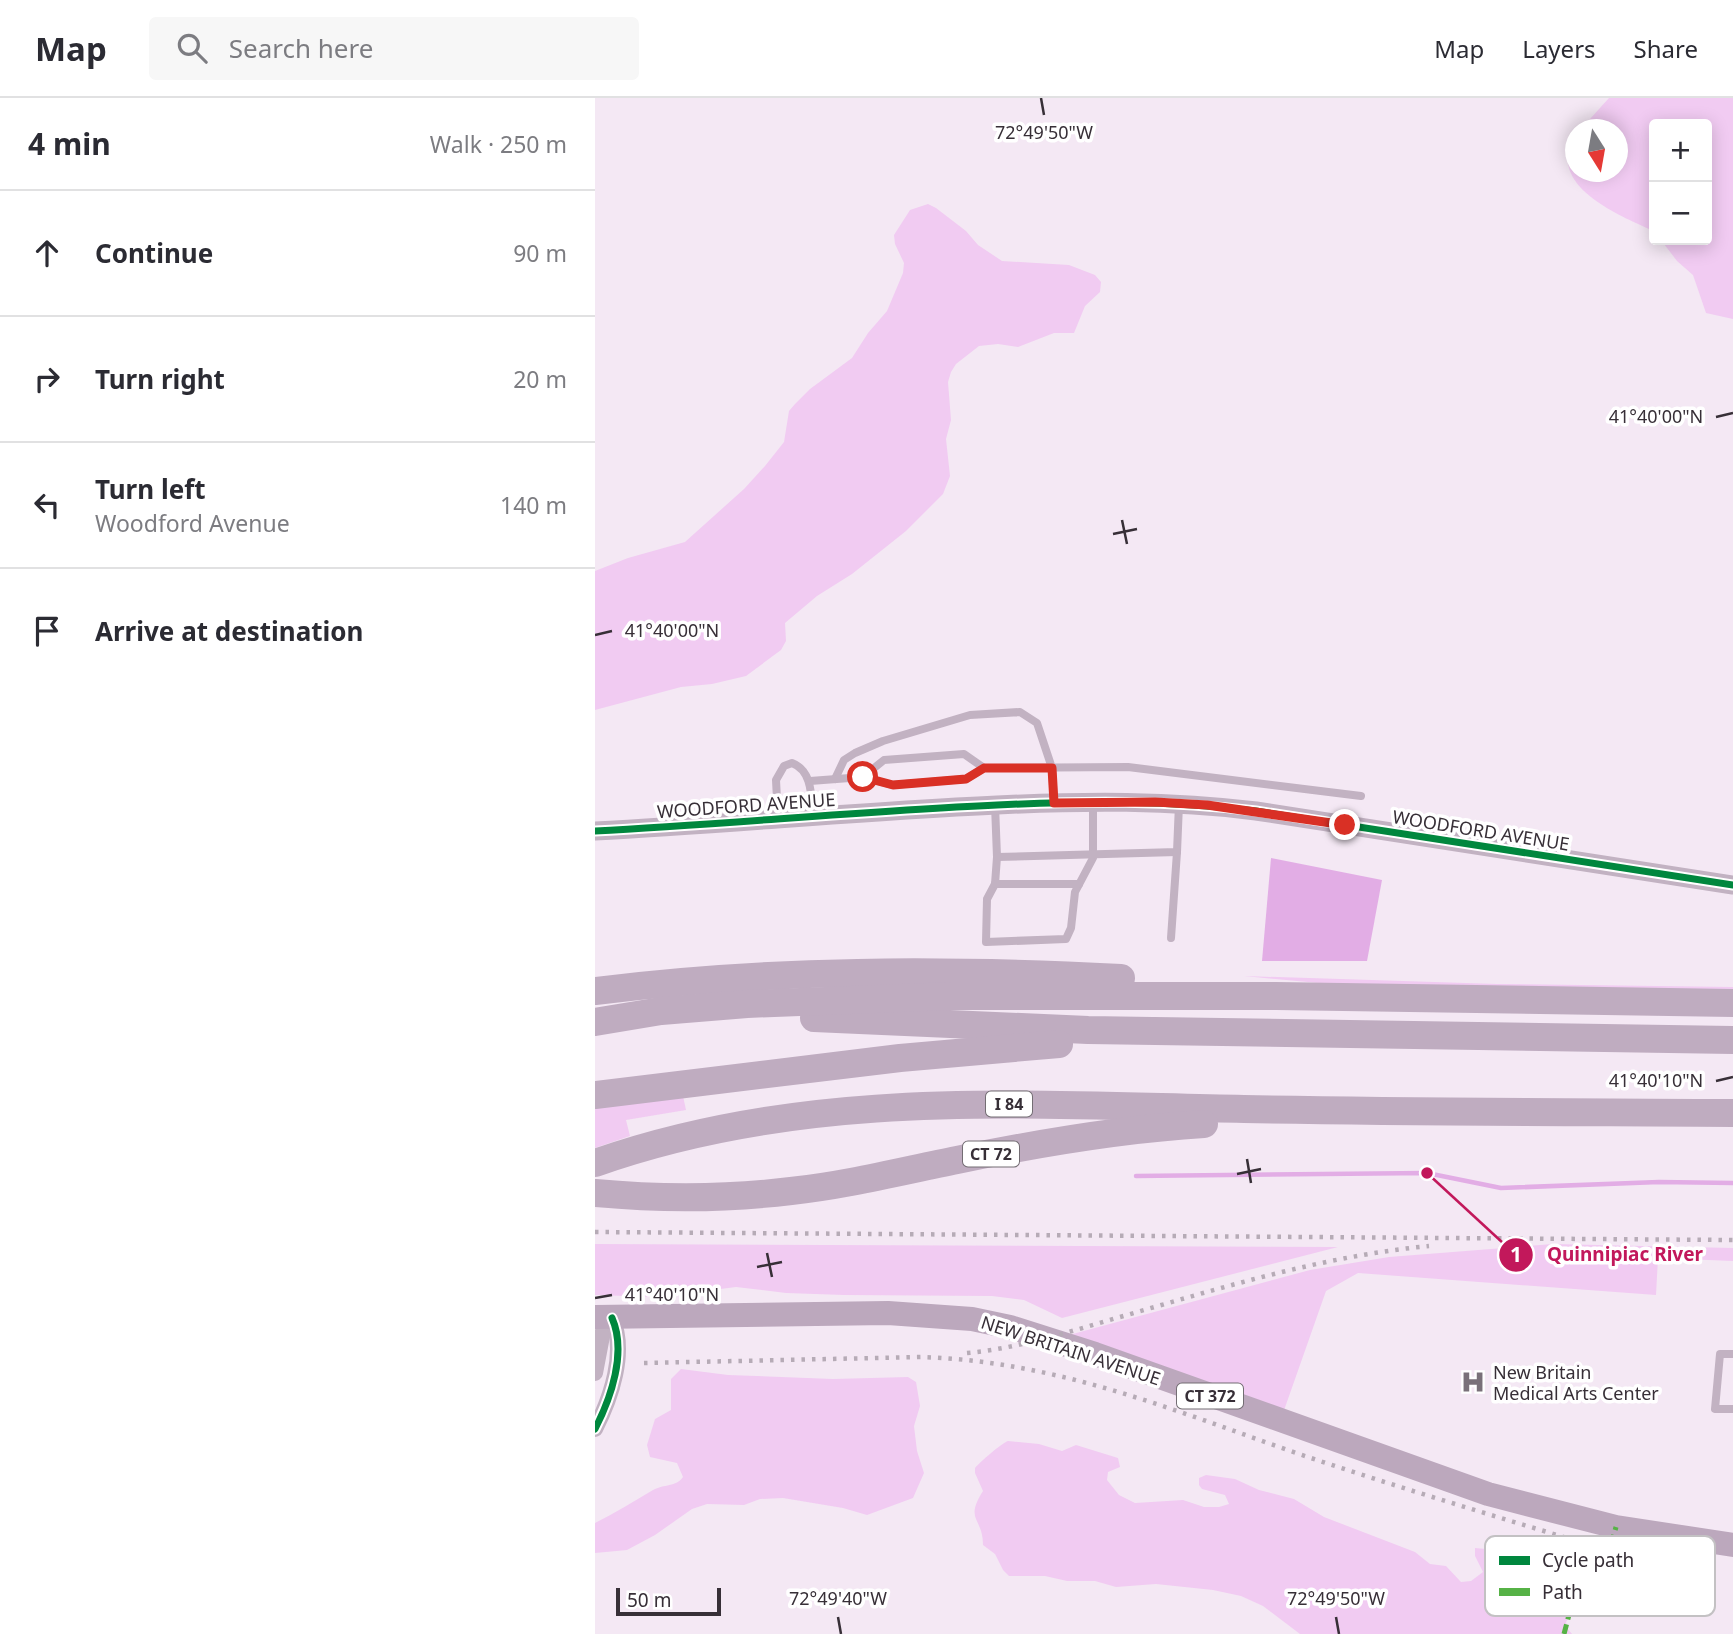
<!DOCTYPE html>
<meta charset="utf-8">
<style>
:root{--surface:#fff;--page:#f7f7f7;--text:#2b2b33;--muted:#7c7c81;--line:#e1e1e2}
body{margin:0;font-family:"Noto Sans",sans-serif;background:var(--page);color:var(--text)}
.controls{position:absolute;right:21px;top:21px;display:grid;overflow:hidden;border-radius:7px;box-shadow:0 4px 18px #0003}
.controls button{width:63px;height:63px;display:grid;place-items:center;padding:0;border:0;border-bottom:2px solid var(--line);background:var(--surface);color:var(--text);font:35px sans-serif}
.compass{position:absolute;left:970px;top:21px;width:63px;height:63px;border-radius:50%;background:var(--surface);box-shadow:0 4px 18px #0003;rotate:169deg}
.scale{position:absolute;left:21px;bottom:18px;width:105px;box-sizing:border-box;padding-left:7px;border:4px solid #372f37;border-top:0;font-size:19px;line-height:24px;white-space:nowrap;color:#372f37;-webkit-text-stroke:5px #fff;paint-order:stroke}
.stop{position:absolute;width:21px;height:21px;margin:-16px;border:5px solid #d93025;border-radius:50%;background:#fff}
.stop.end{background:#d93025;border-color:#fff;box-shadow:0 2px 7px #0008}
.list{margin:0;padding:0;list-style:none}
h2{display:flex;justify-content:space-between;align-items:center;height:91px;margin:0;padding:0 28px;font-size:30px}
h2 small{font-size:23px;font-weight:400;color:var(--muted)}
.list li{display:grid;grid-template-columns:46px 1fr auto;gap:21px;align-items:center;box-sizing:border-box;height:126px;padding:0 28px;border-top:2px solid var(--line)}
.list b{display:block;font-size:26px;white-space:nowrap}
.list p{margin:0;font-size:23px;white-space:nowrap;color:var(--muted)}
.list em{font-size:23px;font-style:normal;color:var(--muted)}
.icon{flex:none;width:38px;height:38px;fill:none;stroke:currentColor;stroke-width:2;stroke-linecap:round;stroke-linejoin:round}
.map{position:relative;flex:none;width:1138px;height:1536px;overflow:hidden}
header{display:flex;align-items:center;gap:42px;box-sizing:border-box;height:98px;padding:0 35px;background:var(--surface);border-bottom:2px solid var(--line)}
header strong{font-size:33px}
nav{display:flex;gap:38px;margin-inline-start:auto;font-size:24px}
.search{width:490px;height:63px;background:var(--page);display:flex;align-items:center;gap:18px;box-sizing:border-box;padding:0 24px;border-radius:7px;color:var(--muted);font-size:26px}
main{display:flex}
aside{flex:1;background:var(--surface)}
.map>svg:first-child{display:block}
</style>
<header>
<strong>Map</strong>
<div class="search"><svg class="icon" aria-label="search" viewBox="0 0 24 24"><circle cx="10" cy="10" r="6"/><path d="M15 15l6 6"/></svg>Search here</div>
<nav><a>Map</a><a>Layers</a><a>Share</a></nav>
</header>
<main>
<aside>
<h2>4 min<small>Walk · 250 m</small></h2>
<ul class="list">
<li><svg class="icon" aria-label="ahead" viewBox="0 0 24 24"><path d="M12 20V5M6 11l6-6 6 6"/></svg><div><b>Continue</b></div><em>90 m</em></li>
<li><svg class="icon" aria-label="right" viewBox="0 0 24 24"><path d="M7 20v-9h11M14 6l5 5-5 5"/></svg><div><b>Turn right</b></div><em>20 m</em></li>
<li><svg class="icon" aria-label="left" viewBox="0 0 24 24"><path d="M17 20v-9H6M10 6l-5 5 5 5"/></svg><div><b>Turn left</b><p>Woodford Avenue</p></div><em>140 m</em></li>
<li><svg class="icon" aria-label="arrive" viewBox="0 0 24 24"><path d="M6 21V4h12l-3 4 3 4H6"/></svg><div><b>Arrive at destination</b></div></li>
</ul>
</aside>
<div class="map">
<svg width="1138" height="1536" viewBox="0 0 1138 1536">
<rect width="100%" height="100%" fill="#f4e8f4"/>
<!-- green -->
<g fill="#f1cbf2">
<path d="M 1014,0 L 1138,0 L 1138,221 L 1111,215 L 1098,177 L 1082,163 L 1066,142 L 1112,142 L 1112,26 L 1059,26 L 1059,133 C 1027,119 949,87 980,40 L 981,74 L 1023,74 L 1023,32 L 986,31 Z"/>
<polygon points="333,106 341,110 371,133 383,147 407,163 474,167 500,177 506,184 505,194 490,208 479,235 459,235 423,249 403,246 384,248 361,266 356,274 353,284 356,322 351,341 355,378 348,396 311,433 257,476 222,498 190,525 191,543 186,552 151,578 117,586 86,589 0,612 0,473 33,460 90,444 149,391 170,368 189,344 194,313 200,306 215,291 257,260 273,235 292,213 308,175 309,165 300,146 299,137 315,112"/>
<polygon points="649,878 902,886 1138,889 1138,896 777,890"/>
<polygon points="88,998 91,1012 31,1022 35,1038 0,1050 0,1010"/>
<polygon points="0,1146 743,1149 467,1220 429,1202 397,1198 249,1197 191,1195 141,1189 62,1199 0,1197"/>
<polygon points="958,1146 1138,1150 1138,1163 1063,1160 1061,1197 763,1175 731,1193 687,1318 474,1237 715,1172 794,1159"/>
<path d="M 86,1271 L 133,1277 L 238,1281 L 313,1279 L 321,1284 L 325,1308 L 319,1328 L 322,1353 L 329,1375 L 318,1400 L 272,1417 L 248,1410 L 188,1400 L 165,1401 L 149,1407 L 112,1406 L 97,1411 L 60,1437 L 32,1452 L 0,1455 L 0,1425 C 20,1415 39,1403 58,1392 C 69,1386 81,1389 88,1379 L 82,1365 L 55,1359 L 52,1347 L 60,1321 L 76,1312 L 76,1281 Z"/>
<path d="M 413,1343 L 444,1346 L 467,1353 L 481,1347 L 523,1360 L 525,1369 L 513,1374 L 512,1382 L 524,1397 L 540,1405 L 588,1402 L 609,1409 L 624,1409 L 634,1406 L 630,1397 L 607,1391 L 604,1387 L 604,1380 L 611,1377 L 640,1381 L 664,1392 L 699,1401 L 729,1419 L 820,1454 L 835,1466 L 851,1468 L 866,1484 L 876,1483 L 888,1474 L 880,1458 L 880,1450 L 902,1452 L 935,1445 L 966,1452 L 976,1451 L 983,1455 L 991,1465 L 996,1481 L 992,1491 L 984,1498 L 982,1507 L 971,1524 L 972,1530 L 977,1536 L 705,1536 L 668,1508 L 646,1498 L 618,1492 L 561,1486 L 521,1489 L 500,1483 L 472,1483 L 450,1478 L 414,1478 L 408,1472 L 400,1456 L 388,1447 C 388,1419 369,1423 388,1393 L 380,1375 L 380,1370 C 385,1364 407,1345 413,1343 Z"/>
</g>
<!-- water -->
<polygon fill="#e2ade5" points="676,760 787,782 772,863 667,863"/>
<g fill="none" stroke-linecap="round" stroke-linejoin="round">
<!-- stream -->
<polyline stroke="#e2ade5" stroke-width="4.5" points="541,1078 832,1075 906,1090 1064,1084 1138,1085"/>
<!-- service -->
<g stroke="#c2b2c2" stroke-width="8">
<polyline points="268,679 289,662 369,656 389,670"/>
<polyline points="240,681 249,662 260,655 288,643 375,617 425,614 442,625 457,670 459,705"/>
<polyline points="215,683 268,679 297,687 371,681 389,670 533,669 766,698"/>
<polyline points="400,707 402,759 400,786 392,801 391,844 471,841 476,830 480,794 498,760 498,705"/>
<path d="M 183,721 L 181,682 L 189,668 L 197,665 C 218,673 216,699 218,718"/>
<polyline points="402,759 582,754 584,706"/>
<polyline points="400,786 484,786"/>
<polyline points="576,840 582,754"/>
<polyline points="1138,1256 1125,1256 1120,1311 1138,1311"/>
</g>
<!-- minor -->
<g stroke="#c2b2c2" stroke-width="16">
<polyline points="0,1275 8,1233 17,1220"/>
<path d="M 0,1331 C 16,1300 32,1254 17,1220"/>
</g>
<!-- tertiary -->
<path stroke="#c2b2c2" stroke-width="19" d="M 0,733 C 134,726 268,713 402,707 C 489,703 574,702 661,713 L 1138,787"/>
<!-- primary -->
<polyline stroke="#bca8bd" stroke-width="24" points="0,1219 293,1215 377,1221 415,1229 500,1256 893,1396 1021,1429 1138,1447"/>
<!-- motorway -->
<g stroke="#bfacc0" stroke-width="28">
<path d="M 0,893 C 175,871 350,871 526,880"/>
<polyline points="219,920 493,932 1138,942"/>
<polyline points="0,924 66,913 152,906 357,898 681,898 1138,905"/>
<polyline points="0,997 305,960 464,946"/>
<path d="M 0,1065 C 213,990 428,1007 649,1011 C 812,1014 975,1014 1138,1015"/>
<path d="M 0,1095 C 65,1101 131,1101 196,1093 C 252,1087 307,1073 362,1062 C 444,1045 526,1031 609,1026"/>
</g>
<!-- rail -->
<g stroke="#b6abb6" stroke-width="4.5" stroke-dasharray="3.5 7" stroke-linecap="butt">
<polyline points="0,1134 1138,1142"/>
<path d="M 372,1255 C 427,1250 479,1232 532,1217 C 632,1188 730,1158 834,1148"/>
<path d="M 49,1265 L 326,1259 C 461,1263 578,1312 704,1356 C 805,1390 909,1421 1012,1452"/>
</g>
<!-- quiet -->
<polyline stroke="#56b246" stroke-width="5" stroke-dasharray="10 5" stroke-linecap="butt" points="969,1536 975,1513 1010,1476 1011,1465 1021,1429"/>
<!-- cycleway casing -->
<g stroke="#fff" stroke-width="11">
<g id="cycleway">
<path d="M 0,733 C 134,726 268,713 402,707 C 489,703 574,702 661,713 L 1138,787"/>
<path d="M 0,1331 C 16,1300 32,1254 17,1220"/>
</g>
</g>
<!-- cycleway -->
<use href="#cycleway" stroke="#00873e" stroke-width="7"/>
</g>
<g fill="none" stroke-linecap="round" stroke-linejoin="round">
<!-- route -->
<polyline stroke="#d93025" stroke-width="9" points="268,679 298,687 371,681 389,670 457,670 459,705 560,704 612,707 750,727"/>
</g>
<!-- ticks -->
<path fill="none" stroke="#372f37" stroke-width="2.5" d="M 446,0 L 449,17M 1121,319 L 1138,315M 527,422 L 532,446M 518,436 L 542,431M 0,537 L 17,533M 1121,983 L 1138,979M 652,1061 L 656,1085M 642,1076 L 666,1071M 172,1155 L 177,1179M 162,1169 L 187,1164M 0,1200 L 17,1197M 243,1519 L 246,1536M 741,1519 L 744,1536"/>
<!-- icons -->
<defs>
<g id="hospital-bare" transform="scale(1.89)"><path d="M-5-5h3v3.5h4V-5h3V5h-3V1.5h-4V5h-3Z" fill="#797079" stroke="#fff" stroke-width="2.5" paint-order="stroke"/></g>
</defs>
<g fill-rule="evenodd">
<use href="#hospital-bare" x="878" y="1284"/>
</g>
<g text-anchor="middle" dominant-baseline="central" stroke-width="7" stroke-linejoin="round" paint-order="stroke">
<!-- shield labels -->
<g fill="#fff" stroke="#736d73" stroke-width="2">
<rect x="391" y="993.5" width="46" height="25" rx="5"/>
<rect x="368" y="1043.5" width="56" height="25" rx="5"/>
<rect x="582" y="1285.5" width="66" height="25" rx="5"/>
</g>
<g font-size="16" font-weight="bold" fill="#372f37">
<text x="414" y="1006">I 84</text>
<text x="396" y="1056">CT 72</text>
<text x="615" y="1298">CT 372</text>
</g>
<!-- street labels -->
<g font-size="18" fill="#372f37" stroke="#fff">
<text transform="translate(151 707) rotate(-4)">WOODFORD AVENUE</text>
<text transform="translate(886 732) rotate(9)">WOODFORD AVENUE</text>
<text transform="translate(476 1252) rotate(18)">NEW BRITAIN AVENUE</text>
</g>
<!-- poi labels -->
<g font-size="18" fill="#372f37" stroke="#fff" text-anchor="start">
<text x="898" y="1274">New Britain<tspan x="898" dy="21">Medical Arts Center</tspan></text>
</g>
</g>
<!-- legend -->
<rect x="890" y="1438" width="230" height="80" rx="10" fill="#fff" stroke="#c3c1c3" stroke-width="2"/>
<rect x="904" y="1458" width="31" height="9" fill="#00873e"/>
<rect x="904" y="1490" width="31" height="8" fill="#56b246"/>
<g font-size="19" fill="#372f37">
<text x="947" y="1469">Cycle path</text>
<text x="947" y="1501">Path</text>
</g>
<g font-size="18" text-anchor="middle" fill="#372f37" stroke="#fff" stroke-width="7" stroke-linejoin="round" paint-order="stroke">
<text x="449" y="41">72°49'50"W</text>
<text x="1061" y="325">41°40'00"N</text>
<text x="77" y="539">41°40'00"N</text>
<text x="1061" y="989">41°40'10"N</text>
<text x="77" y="1203">41°40'10"N</text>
<text x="243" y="1507">72°49'40"W</text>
<text x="741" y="1507">72°49'50"W</text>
</g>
<!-- callouts -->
<path fill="none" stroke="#c2185b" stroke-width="2.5" d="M832 1075L921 1157"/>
<g fill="#c2185b" stroke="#fff" stroke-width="2.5">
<circle cx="832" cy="1075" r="7"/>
<circle cx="921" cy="1157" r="18"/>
</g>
<g font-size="21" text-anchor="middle" font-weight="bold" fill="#fff">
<text x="921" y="1164">1</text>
</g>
<g font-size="19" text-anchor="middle" font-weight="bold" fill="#c2185b" stroke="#fff" stroke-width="7" stroke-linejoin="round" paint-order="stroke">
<text x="1030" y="1163">Quinnipiac River</text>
</g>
</svg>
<div class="controls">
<button>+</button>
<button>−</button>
</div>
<svg class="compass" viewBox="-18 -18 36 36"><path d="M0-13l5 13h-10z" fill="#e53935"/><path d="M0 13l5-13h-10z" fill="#7c7c81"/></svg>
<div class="scale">50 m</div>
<div class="stop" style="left:268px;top:679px"></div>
<div class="stop end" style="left:750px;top:727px"></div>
</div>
</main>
